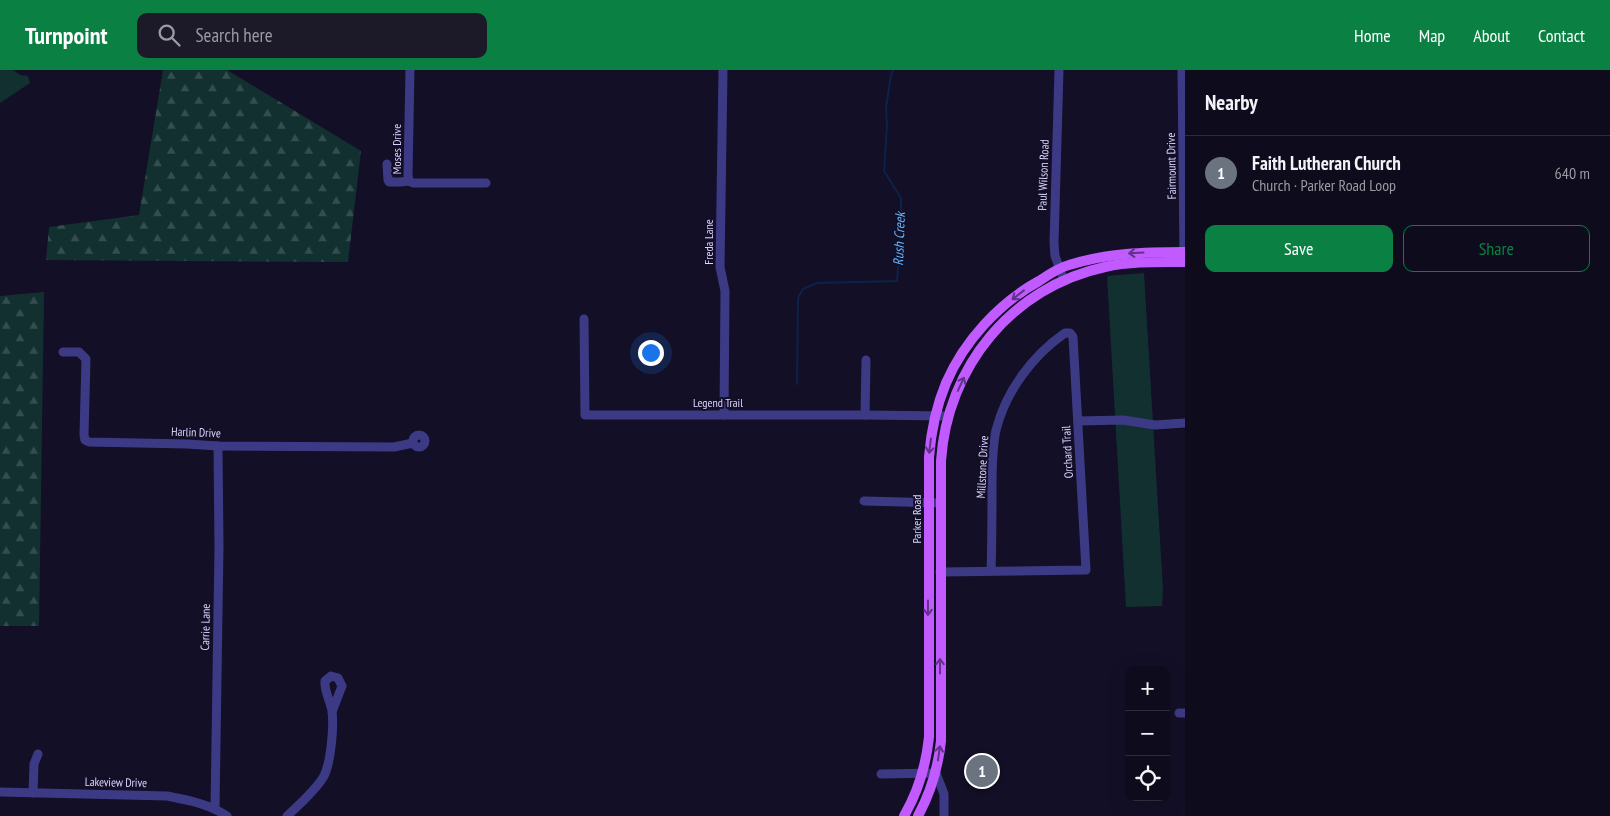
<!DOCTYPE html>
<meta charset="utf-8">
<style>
:root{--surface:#0e0b1c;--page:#1c1929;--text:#f1f3f6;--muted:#9b9ba3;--line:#2e2b3b;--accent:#0b8043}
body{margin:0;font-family:"PT Sans Narrow",sans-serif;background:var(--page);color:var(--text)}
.controls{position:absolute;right:15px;bottom:15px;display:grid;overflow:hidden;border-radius:10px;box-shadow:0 5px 20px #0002}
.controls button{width:45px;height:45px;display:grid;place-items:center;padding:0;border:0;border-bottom:1px solid var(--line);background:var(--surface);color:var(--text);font:25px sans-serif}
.you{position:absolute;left:650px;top:282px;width:18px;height:18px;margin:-12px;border:4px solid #fff;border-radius:50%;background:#1a73e8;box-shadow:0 0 0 8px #1a73e833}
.badge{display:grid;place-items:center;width:32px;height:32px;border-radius:50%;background:var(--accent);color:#fff;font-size:16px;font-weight:700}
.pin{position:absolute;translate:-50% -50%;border:2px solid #fff;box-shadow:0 1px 5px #0006}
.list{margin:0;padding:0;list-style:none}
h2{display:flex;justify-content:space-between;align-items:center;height:65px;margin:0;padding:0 20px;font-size:21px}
h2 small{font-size:16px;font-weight:400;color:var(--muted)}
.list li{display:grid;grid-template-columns:32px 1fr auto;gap:15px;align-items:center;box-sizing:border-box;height:75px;padding:0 20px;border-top:1px solid var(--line)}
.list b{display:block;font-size:19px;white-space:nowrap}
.list p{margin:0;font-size:16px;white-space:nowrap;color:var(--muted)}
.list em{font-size:16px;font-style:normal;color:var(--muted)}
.actions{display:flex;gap:10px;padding:15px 20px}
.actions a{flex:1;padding:11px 0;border:1px solid var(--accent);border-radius:10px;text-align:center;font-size:18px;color:var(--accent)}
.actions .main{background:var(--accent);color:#fff}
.icon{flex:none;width:28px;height:28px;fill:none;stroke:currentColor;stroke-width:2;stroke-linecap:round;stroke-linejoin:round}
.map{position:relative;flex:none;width:1185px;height:746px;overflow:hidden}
header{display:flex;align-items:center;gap:30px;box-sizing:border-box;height:70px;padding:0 25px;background:var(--accent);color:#fff}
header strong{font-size:24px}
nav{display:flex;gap:28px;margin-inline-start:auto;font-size:18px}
.search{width:350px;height:45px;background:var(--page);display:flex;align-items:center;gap:12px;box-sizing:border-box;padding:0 18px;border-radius:10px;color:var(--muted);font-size:19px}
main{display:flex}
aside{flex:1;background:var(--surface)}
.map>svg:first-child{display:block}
</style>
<header>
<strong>Turnpoint</strong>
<div class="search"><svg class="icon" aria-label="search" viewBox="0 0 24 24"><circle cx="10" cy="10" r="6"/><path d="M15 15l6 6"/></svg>Search here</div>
<nav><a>Home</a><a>Map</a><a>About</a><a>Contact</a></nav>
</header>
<main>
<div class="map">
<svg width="1185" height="746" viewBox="0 0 1185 746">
<defs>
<pattern id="forest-firs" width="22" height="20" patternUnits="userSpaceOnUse" patternTransform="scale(1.25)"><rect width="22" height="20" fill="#12302f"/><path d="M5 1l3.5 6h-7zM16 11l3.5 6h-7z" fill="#344d4e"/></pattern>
</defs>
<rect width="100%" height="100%" fill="#130f26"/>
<!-- grass -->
<g fill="#12302f">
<polygon points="0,0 13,0 20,5 28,6 30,13 0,33"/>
<polygon points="1144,203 1163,519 1162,536 1126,537 1107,206"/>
</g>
<!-- forest -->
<g fill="url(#forest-firs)">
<polygon points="163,0 227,0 361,81 348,192 46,190 49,157 139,145"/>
<polygon points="44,222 39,556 0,556 0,226"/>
</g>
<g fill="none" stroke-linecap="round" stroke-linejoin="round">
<!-- stream -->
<polyline stroke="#0c2248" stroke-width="2" points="797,314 798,228 803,219 817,213 897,211 901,160 901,128 884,101 887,55 886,38 891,5 893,0"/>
<!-- minor -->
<g stroke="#3d3a85" stroke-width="9">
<polyline points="410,0 408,105 409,111 413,113 486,113"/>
<polyline points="723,0 720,197 725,221 724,345"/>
<polyline points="1059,0 1054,173 1055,186 1064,210"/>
<polyline points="1182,0 1184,187"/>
<polyline points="387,94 388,110 389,112 400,112 409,111"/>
<polyline points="584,249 585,345 865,345 948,346"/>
<polyline points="63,282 79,282 86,289 84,365 85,370 89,372 187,374 218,376 394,377 413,373"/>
<polyline points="865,345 866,290"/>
<polyline points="1078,351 1123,350 1155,355 1185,353"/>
<circle cx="419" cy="371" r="6"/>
<polyline points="864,431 941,433"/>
<path d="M 940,502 L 1086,500 L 1073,267 L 1070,263 L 1065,263 C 1032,286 1006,321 996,360 C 992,379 992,399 992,417 C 992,445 992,473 991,501"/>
<polyline points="1179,643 1185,643"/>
<polyline points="881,704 936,703 944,724 944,746"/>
<path d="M 0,722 L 167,726 C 188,730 209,734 227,746"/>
<polyline points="33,723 34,694 38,684"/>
<polyline points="215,738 219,477 218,376"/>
<path d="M 287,746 C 299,735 316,720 324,706 C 331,692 334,656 332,641 C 330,630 324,621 325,611 L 331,606 L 338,608 L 342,616 L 332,642"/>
</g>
<!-- major -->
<g stroke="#c25bff" stroke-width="10">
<path d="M 904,746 C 918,722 926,695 929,667 L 929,387 C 931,362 936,337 946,313 C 964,271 999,233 1039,211 C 1048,205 1058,198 1069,195 C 1107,183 1145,182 1185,182"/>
<path d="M 918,746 C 931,722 938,698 941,671 L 941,391 C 947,297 1012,217 1105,197 C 1131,191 1159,192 1185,192"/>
</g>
</g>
<!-- one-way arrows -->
<defs><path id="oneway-shaft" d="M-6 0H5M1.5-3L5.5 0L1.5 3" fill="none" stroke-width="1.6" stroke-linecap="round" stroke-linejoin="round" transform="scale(1.25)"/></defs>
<g stroke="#623188">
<use href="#oneway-shaft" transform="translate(1136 183) rotate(177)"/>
<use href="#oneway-shaft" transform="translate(1018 225) rotate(142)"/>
<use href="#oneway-shaft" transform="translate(961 314) rotate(-65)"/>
<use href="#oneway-shaft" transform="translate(930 376) rotate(97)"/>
<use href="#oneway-shaft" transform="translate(928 538) rotate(90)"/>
<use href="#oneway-shaft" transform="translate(940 596) rotate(-90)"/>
<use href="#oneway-shaft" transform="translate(939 683) rotate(-82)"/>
</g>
<g text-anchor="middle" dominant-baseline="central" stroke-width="4" stroke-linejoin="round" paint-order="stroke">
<!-- street labels -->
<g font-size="12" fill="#d9d4ff" stroke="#130f26">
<text transform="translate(396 79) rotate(-90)">Moses Drive</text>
<text transform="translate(1171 96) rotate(-91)">Fairmount Drive</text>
<text transform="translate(1043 105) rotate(-88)">Paul Wilson Road</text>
<text transform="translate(708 172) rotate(-90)">Freda Lane</text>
<text x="718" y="332">Legend Trail</text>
<text transform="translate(196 362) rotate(2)">Harlin Drive</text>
<text transform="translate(1067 382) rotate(-93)">Orchard Trail</text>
<text transform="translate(982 397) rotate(-87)">Millstone Drive</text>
<text transform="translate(916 449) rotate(-90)">Parker Road</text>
<text transform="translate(205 557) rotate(-89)">Carrie Lane</text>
<text transform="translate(116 712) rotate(1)">Lakeview Drive</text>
</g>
<!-- water labels -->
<g font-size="14" font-style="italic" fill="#62b6ff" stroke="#130f26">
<text transform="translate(899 169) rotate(-88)">Rush Creek</text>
</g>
</g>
</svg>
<div class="controls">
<button>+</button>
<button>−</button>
<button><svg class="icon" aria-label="locate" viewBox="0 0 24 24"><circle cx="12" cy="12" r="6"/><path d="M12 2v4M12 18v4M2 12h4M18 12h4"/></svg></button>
</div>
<div class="you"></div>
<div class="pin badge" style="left:982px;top:701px;background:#6b7280">1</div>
</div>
<aside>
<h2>Nearby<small></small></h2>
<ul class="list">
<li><span class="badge" style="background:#6b7280">1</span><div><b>Faith Lutheran Church</b><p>Church · Parker Road Loop</p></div><em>640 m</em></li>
</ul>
<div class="actions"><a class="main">Save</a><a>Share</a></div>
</aside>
</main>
